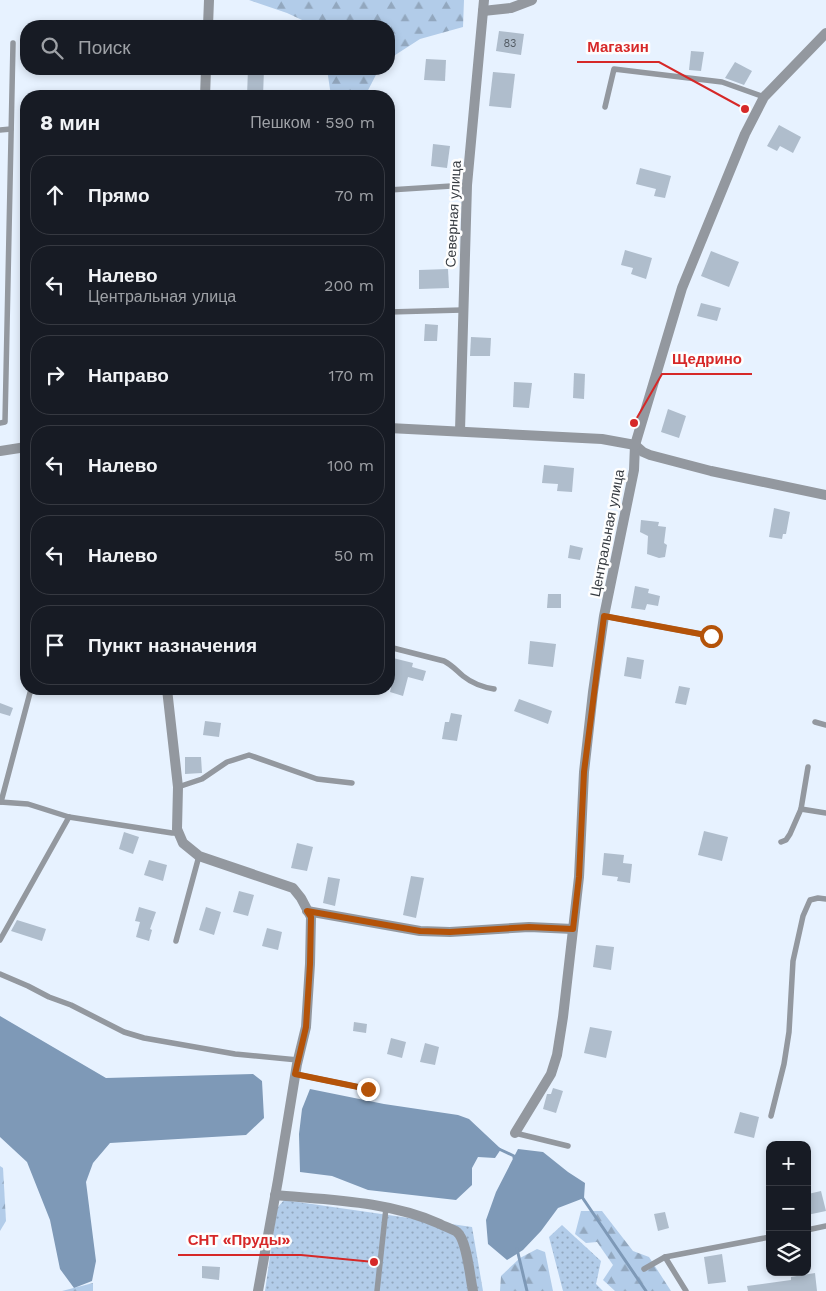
<!DOCTYPE html>
<html lang="ru">
<meta charset="utf-8">
<style>
:root{--surface:#171b24;--page:#242831;--text:#f1f3f6;--muted:#9ea1a6;--line:#363941}
body{margin:0;font-family:"Work Sans",sans-serif;background:var(--page);color:var(--text)}
.controls{position:absolute;right:15px;bottom:15px;display:grid;overflow:hidden;border-radius:10px;box-shadow:0 2px 8px #0003}
.controls button{width:45px;height:45px;display:grid;place-items:center;padding:0;border:0;border-bottom:1px solid var(--line);background:var(--surface);color:var(--text);font:25px sans-serif}
.stop{position:absolute;width:15px;height:15px;margin:-11px;border:4px solid #b45309;border-radius:50%;background:#fff}
.stop.end{background:#b45309;border-color:#fff;box-shadow:0 1px 5px #0008}
.list{margin:0;padding:0;list-style:none}
h2{display:flex;justify-content:space-between;align-items:center;height:65px;margin:0;padding:0 20px;font-size:21px}
h2 small{font-size:16px;font-weight:400;color:var(--muted)}
.list li{display:grid;grid-template-columns:32px 1fr auto;gap:15px;align-items:center;box-sizing:border-box;height:80px;margin:0 10px 10px;padding:0 10px;border:1px solid var(--line);border-radius:20px}
.list b{display:block;font-size:19px;white-space:nowrap}
.list p{margin:0;font-size:16px;white-space:nowrap;color:var(--muted)}
.list em{font-size:16px;font-style:normal;color:var(--muted)}
.icon{flex:none;width:28px;height:28px;fill:none;stroke:currentColor;stroke-width:2;stroke-linecap:round;stroke-linejoin:round}
.map{position:relative;flex:none;width:826px;height:1291px;overflow:hidden}
.search{position:absolute;background:var(--surface);box-shadow:0 2px 8px #0003;left:20px;top:20px;width:375px;height:55px;display:flex;align-items:center;gap:12px;box-sizing:border-box;padding:0 18px;border-radius:20px;color:var(--muted);font-size:19px}
.panel{position:absolute;background:var(--surface);box-shadow:0 2px 8px #0003;left:20px;top:90px;width:375px;height:605px;border-radius:20px}
.map>svg:first-child{display:block}
</style>
<div class="map">
<svg width="826" height="1291" viewBox="0 0 826 1291">
<defs>
<pattern id="grass-dots" width="8" height="8" patternUnits="userSpaceOnUse" patternTransform="scale(1.25)"><rect width="8" height="8" fill="#b2cce9"/><path d="M2 2h.1M6 6h.1" fill="none" stroke="#92a7be" stroke-width="1.8" stroke-linecap="round"/></pattern>
<pattern id="forest-firs" width="22" height="20" patternUnits="userSpaceOnUse" patternTransform="scale(1.25)"><rect width="22" height="20" fill="#b2cce9"/><path d="M5 1l3.5 6h-7zM16 11l3.5 6h-7z" fill="#92a7be"/></pattern>
</defs>
<rect width="100%" height="100%" fill="#e7f2ff"/>
<!-- grass -->
<g fill="url(#grass-dots)">
<polygon points="284,1200 472,1227 483,1291 265,1291 277,1208"/>
<polygon points="562,1225 601,1261 596,1284 603,1291 563,1291 549,1237"/>
</g>
<!-- forest -->
<g fill="url(#forest-firs)">
<polygon points="249,0 464,0 463,27 420,39 389,59 389,26 315,26 287,13"/>
<polygon points="327,69 379,69 365,96 331,96"/>
<polygon points="0,1166 3,1168 6,1221 0,1231"/>
<polygon points="581,1211 602,1211 633,1251 649,1257 671,1291 615,1291 603,1280 613,1265 597,1242 586,1243 575,1234"/>
<polygon points="537,1249 545,1252 553,1291 500,1291 501,1276 520,1258"/>
<polygon points="93,1283 93,1291 62,1291"/>
</g>
<!-- water -->
<g fill="#7e99b7">
<polygon points="0,1016 106,1078 253,1074 262,1081 264,1118 246,1135 110,1143 93,1163 86,1182 96,1261 92,1281 74,1288 60,1269 50,1220 27,1162 0,1137"/>
<polygon points="310,1089 384,1104 458,1115 469,1119 501,1149 495,1158 478,1157 472,1168 472,1185 456,1200 368,1190 332,1176 300,1172 299,1134 302,1109"/>
<polygon points="518,1149 543,1152 568,1172 585,1183 584,1198 558,1208 541,1231 523,1250 507,1260 488,1244 486,1220 496,1192"/>
</g>
<g fill="none" stroke-linecap="round" stroke-linejoin="round">
<!-- stream -->
<g stroke="#7e99b7" stroke-width="3">
<polyline points="499,1149 514,1156 514,1158"/>
<polyline points="582,1197 646,1291"/>
<polyline points="517,1249 527,1291"/>
</g>
</g>
<!-- building -->
<g fill="#afbdcc">
<polygon points="499,31 524,34 521,55 496,51"/>
<polygon points="691,51 704,52 701,71 689,70"/>
<polygon points="426,59 446,60 445,81 424,80"/>
<polygon points="735,62 752,71 744,85 725,78"/>
<polygon points="248,69 264,69 263,96 247,96"/>
<polygon points="493,72 515,74 511,108 489,106"/>
<polygon points="779,125 801,137 793,153 780,146 777,151 767,146"/>
<polygon points="433,144 450,146 447,168 431,166"/>
<polygon points="640,168 671,176 665,198 654,196 656,189 636,184"/>
<polygon points="625,250 652,258 646,279 631,274 633,268 621,265"/>
<polygon points="711,251 739,262 729,287 701,276"/>
<polygon points="448,269 449,288 419,289 419,270"/>
<polygon points="701,303 721,308 717,321 697,316"/>
<polygon points="425,324 438,325 437,341 424,341"/>
<polygon points="471,337 491,338 490,356 470,356"/>
<polygon points="574,373 585,374 584,399 573,398"/>
<polygon points="514,382 532,383 529,408 513,407"/>
<polygon points="668,409 686,416 679,438 661,432"/>
<polygon points="544,465 574,468 572,492 557,491 558,484 542,483"/>
<polygon points="774,508 790,512 786,534 783,534 782,539 769,537"/>
<polygon points="641,520 659,522 658,526 666,527 664,543 667,545 665,557 659,558 647,554 648,536 640,532"/>
<polygon points="570,545 583,548 580,560 568,558"/>
<polygon points="635,586 649,589 648,593 660,596 658,606 647,604 645,610 631,608"/>
<polygon points="548,594 561,594 561,608 547,608"/>
<polygon points="530,641 556,644 553,667 528,664"/>
<polygon points="627,657 644,660 641,679 624,676"/>
<polygon points="393,658 413,663 412,667 426,671 423,681 408,677 403,696 390,692 395,671 390,670"/>
<polygon points="679,686 690,688 686,705 675,703"/>
<polygon points="519,699 552,711 548,724 514,711"/>
<polygon points="0,703 13,708 10,716 0,713"/>
<polygon points="451,713 462,715 457,741 442,739 445,722 449,722"/>
<polygon points="205,721 221,723 219,737 203,735"/>
<polygon points="185,757 201,757 202,773 185,774"/>
<polygon points="704,831 728,837 722,861 698,855"/>
<polygon points="124,832 139,837 133,854 119,849"/>
<polygon points="297,843 313,847 307,871 291,868"/>
<polygon points="604,853 624,855 623,863 632,864 630,883 617,881 618,877 602,875"/>
<polygon points="149,860 167,865 163,881 144,875"/>
<polygon points="411,876 424,878 416,918 403,915"/>
<polygon points="328,877 340,879 335,906 323,903"/>
<polygon points="239,891 254,895 248,916 233,912"/>
<polygon points="139,907 156,912 150,929 152,930 149,941 136,937 140,922 135,921"/>
<polygon points="206,907 221,912 214,935 199,930"/>
<polygon points="17,920 46,929 42,941 11,931"/>
<polygon points="267,928 282,932 278,950 262,946"/>
<polygon points="596,945 614,947 611,970 593,967"/>
<polygon points="354,1022 367,1024 366,1033 353,1031"/>
<polygon points="590,1027 612,1031 606,1058 584,1053"/>
<polygon points="391,1038 406,1042 402,1058 387,1054"/>
<polygon points="425,1043 439,1047 435,1065 420,1062"/>
<polygon points="553,1088 563,1091 556,1113 543,1109 547,1094 551,1094"/>
<polygon points="740,1112 759,1117 754,1138 734,1133"/>
<polygon points="821,1191 826,1211 807,1215 807,1201 809,1201 808,1194"/>
<polygon points="665,1212 669,1228 658,1231 654,1214"/>
<polygon points="722,1254 726,1282 708,1284 704,1257"/>
<polygon points="202,1266 220,1267 219,1280 202,1278"/>
<polygon points="815,1273 817,1291 748,1291 747,1286 791,1280 791,1277"/>
</g>
<g fill="none" stroke-linecap="round" stroke-linejoin="round">
<!-- service -->
<g stroke="#93989f" stroke-width="5.5">
<polyline points="605,107 614,69 722,82 764,97"/>
<polyline points="0,130 11,129"/>
<polyline points="389,190 467,185"/>
<polyline points="389,312 462,310"/>
<polyline points="0,423 5,422 13,43"/>
<polyline points="604,616 711,636"/>
<path d="M 389,647 L 444,661 C 452,665 457,671 463,676 C 473,684 482,687 494,689"/>
<polyline points="815,722 826,725"/>
<polyline points="178,787 202,779 227,762 249,755 317,779 352,783"/>
<polyline points="0,802 28,804 69,817 172,833 178,833"/>
<polyline points="1,802 31,689"/>
<polyline points="801,809 826,813"/>
<polyline points="781,842 786,840 790,834 801,809 808,767"/>
<polyline points="0,940 69,817"/>
<polyline points="176,941 199,856"/>
<polyline points="0,974 28,986 49,997 71,1005 124,1032 144,1038 235,1054 298,1060"/>
<polyline points="295,1074 368,1089"/>
<polyline points="771,1116 784,1064 789,1032 793,961 803,916 810,900 818,898 826,899"/>
<polyline points="515,1133 568,1146"/>
<polyline points="807,1230 826,1226"/>
<polyline points="644,1269 665,1257"/>
<polyline points="377,1291 386,1208"/>
<polyline points="686,1291 665,1257 770,1237"/>
</g>
<!-- minor -->
<g stroke="#93989f" stroke-width="10">
<polyline points="483,11 511,8 532,0"/>
<polyline points="208,26 209,0"/>
<polyline points="205,96 206,69"/>
<polyline points="460,431 467,185 484,0"/>
<polyline points="635,445 643,452 650,455 711,471 826,495"/>
<polyline points="167,689 178,787 177,829 183,843 199,856 293,888 301,898 311,917 310,964 306,1027 297,1064 278,1180 258,1291"/>
<polyline points="307,911 420,931 450,932 529,927 573,929"/>
<polyline points="515,1133 551,1074 557,1055 563,1017 579,877 584,772 593,692 604,616 634,470 635,445"/>
<path d="M 275,1195 C 330,1200 389,1201 440,1224 C 445,1227 453,1229 457,1232 C 467,1240 470,1278 473,1291"/>
</g>
<!-- tertiary -->
<g stroke="#93989f" stroke-width="10">
<polyline points="389,428 602,439 635,445 682,288 745,134 764,97 826,33"/>
<polyline points="0,451 26,447"/>
</g>
</g>
<g fill="none" stroke-linecap="round" stroke-linejoin="round">
<!-- route -->
<polyline stroke="#b45309" stroke-width="6" points="368,1089 295,1074 306,1027 310,964 311,917 307,911 420,931 450,932 529,927 573,929 579,877 584,772 604,616 711,636"/>
</g>
<g text-anchor="middle" dominant-baseline="central" stroke-width="5" stroke-linejoin="round" paint-order="stroke">
<!-- number labels -->
<g font-size="11" fill="#545c64">
<text x="510" y="43">83</text>
</g>
<!-- street labels -->
<g font-size="14" fill="#363b41" stroke="#fefefe">
<text transform="translate(453 214) rotate(-87)">Северная улица</text>
<text transform="translate(607 533) rotate(-79)">Центральная улица</text>
</g>
</g>
<!-- callouts -->
<path fill="none" stroke="#d62828" stroke-width="2" d="M745 109L659 62H577M634 423L662 374H752M374 1262L301 1255H178"/>
<g fill="#d62828" stroke="#fefefe" stroke-width="2">
<circle cx="745" cy="109" r="5"/>
<circle cx="634" cy="423" r="5"/>
<circle cx="374" cy="1262" r="5"/>
</g>
<g font-size="15" text-anchor="middle" font-weight="bold" fill="#d62828" stroke="#fefefe" stroke-width="5" stroke-linejoin="round" paint-order="stroke">
<text x="618" y="52">Магазин</text>
<text x="707" y="364">Щедрино</text>
<text x="239" y="1245">СНТ «Пруды»</text>
</g>
</svg>
<div class="controls">
<button>+</button>
<button>−</button>
<button><svg class="icon" aria-label="layers" viewBox="0 0 24 24"><path d="M12 4l9 5-9 5-9-5zM3 14l9 5 9-5"/></svg></button>
</div>
<div class="stop" style="left:711px;top:636px"></div>
<div class="stop end" style="left:368px;top:1089px"></div>
<div class="search"><svg class="icon" aria-label="search" viewBox="0 0 24 24"><circle cx="10" cy="10" r="6"/><path d="M15 15l6 6"/></svg>Поиск</div>
<section class="panel">
<h2>8 мин<small>Пешком · 590 m</small></h2>
<ul class="list">
<li><svg class="icon" aria-label="ahead" viewBox="0 0 24 24"><path d="M12 20V5M6 11l6-6 6 6"/></svg><div><b>Прямо</b></div><em>70 m</em></li>
<li><svg class="icon" aria-label="left" viewBox="0 0 24 24"><path d="M17 20v-9H6M10 6l-5 5 5 5"/></svg><div><b>Налево</b><p>Центральная улица</p></div><em>200 m</em></li>
<li><svg class="icon" aria-label="right" viewBox="0 0 24 24"><path d="M7 20v-9h11M14 6l5 5-5 5"/></svg><div><b>Направо</b></div><em>170 m</em></li>
<li><svg class="icon" aria-label="left" viewBox="0 0 24 24"><path d="M17 20v-9H6M10 6l-5 5 5 5"/></svg><div><b>Налево</b></div><em>100 m</em></li>
<li><svg class="icon" aria-label="left" viewBox="0 0 24 24"><path d="M17 20v-9H6M10 6l-5 5 5 5"/></svg><div><b>Налево</b></div><em>50 m</em></li>
<li><svg class="icon" aria-label="arrive" viewBox="0 0 24 24"><path d="M6 21V4h12l-3 4 3 4H6"/></svg><div><b>Пункт назначения</b></div></li>
</ul>
</section>
</div>
